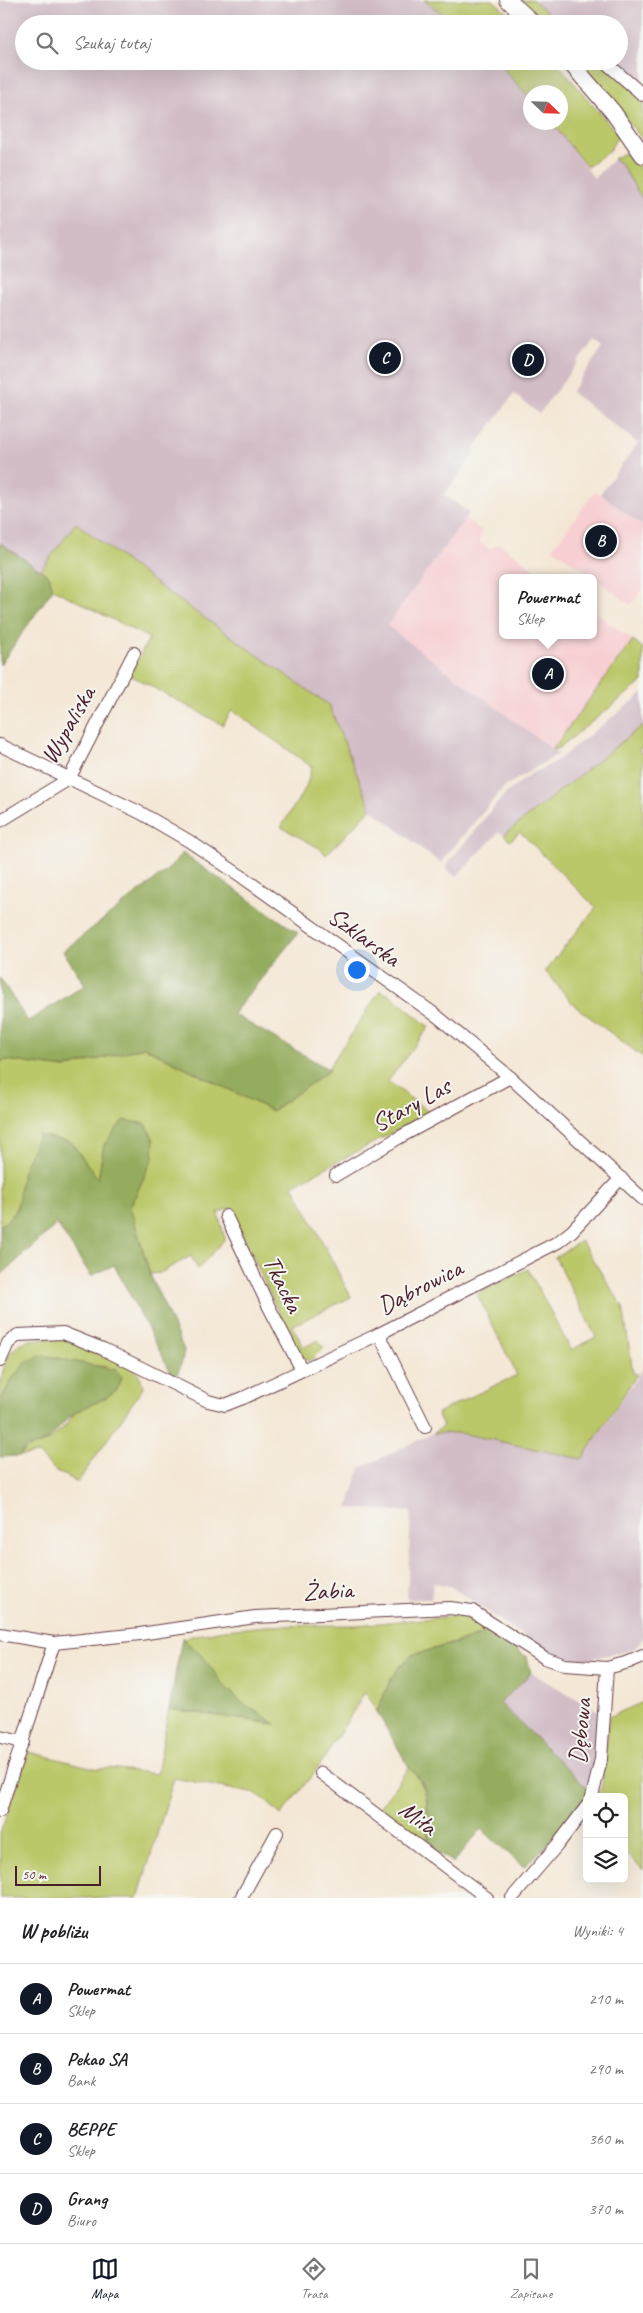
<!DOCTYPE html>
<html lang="pl">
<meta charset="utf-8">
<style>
:root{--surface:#fff;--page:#f2f2f2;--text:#202124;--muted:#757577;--line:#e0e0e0;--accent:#111827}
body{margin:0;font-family:Caveat,sans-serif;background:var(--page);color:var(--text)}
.controls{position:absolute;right:15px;bottom:15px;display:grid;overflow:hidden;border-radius:8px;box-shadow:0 5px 20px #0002}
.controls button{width:45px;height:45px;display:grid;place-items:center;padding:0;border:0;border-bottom:1px solid var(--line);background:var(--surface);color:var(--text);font:25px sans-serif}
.compass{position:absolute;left:523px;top:85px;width:45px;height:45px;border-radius:50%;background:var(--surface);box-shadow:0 5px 20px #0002;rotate:113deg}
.scale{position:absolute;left:15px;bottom:12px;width:86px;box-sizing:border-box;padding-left:5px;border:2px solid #4a1f2b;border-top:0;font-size:14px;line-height:18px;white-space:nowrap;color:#4a1f2b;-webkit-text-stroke:4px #f6f6f2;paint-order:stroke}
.you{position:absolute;left:356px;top:969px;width:18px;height:18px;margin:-12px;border:4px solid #fff;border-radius:50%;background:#1a73e8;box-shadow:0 0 0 8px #1a73e833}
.badge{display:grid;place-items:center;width:32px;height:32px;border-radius:50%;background:var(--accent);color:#fff;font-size:16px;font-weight:700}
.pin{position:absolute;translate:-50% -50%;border:2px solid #fff;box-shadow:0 1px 5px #0006}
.popup{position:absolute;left:499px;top:574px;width:98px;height:65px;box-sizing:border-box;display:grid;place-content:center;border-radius:8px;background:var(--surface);filter:drop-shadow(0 1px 4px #0005);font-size:16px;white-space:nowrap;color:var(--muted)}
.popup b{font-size:19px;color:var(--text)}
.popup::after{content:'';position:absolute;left:50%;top:100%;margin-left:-10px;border:10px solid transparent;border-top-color:var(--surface)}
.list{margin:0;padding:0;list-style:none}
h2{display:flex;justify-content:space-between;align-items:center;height:65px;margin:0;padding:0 20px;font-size:21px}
h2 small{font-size:16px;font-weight:400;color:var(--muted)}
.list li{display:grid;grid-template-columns:32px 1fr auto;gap:15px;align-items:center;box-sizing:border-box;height:70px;padding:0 20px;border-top:1px solid var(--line)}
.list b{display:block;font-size:19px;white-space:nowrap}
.list p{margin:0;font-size:16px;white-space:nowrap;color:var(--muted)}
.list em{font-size:16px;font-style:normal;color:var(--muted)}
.icon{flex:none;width:28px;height:28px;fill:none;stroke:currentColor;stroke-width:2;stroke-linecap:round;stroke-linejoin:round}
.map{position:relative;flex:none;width:643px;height:1898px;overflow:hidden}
.search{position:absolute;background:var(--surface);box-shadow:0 5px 20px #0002;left:15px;right:15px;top:15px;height:55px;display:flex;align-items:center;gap:12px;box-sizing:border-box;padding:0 18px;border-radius:28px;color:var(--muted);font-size:19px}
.sheet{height:345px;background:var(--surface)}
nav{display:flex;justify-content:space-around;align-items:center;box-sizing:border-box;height:70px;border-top:1px solid var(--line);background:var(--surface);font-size:14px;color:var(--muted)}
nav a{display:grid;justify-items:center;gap:2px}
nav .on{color:var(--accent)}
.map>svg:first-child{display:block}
</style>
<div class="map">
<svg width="643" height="1898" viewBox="0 0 643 1898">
<rect width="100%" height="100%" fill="#f6f6f2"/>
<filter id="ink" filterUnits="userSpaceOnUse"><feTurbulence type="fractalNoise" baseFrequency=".02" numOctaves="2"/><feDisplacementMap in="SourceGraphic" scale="10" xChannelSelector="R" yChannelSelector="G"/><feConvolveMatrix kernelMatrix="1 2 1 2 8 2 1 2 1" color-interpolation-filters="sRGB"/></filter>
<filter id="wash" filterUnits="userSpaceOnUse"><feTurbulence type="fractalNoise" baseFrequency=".0096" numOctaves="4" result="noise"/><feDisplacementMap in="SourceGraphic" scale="20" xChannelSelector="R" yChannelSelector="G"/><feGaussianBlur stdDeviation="1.12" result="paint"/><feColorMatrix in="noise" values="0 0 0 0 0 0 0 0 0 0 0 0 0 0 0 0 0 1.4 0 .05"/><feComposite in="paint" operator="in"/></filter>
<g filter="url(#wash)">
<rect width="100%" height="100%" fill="#f4e7d5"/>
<!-- built -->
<g fill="#f7cfd3">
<polygon points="595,491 643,526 643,589 631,605 553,548"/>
<polygon points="465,518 482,531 480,542 489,549 500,544 547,578 503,578 503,635 593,635 593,611 633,640 552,750 386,626"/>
</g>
<!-- industrial -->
<g fill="#d2bdc7">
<polygon points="0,0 424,0 456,24 24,24 24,61 496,61 530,98 530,122 552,123 594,178 614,159 621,164 643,200 643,526 600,494 638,443 571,392 603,347 594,340 539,414 514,394 474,449 476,451 444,495 469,513 387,626 558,754 504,787 440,863 371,809 329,705 163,589 76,523 40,571 0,543"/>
<polygon points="533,0 643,0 643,83 634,76 631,79 610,61 619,61 619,24 561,24"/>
<polygon points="643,693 643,725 504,835 499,832 456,877 445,867 503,796 532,773 554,763"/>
<polygon points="643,1368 643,1639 633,1650 583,1660 568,1659 536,1644 450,1586 433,1583 431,1599 407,1599 411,1512 348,1508 360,1468 433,1433 460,1433 582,1459"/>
<polygon points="531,1673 600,1712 591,1792 500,1703"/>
</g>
<!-- green -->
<g fill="#bbc869" stroke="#82744a">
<polygon points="424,0 493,0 520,24 456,24"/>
<polygon points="515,0 533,0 561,24 541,24"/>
<polygon points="496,61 555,61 615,131 618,136 609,151 587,167 552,123 560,122 560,92 530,92 530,98"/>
<polygon points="577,61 601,61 643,99 643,140"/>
<path d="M 627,152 C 643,163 643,182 643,200 L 621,164 L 614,159 Z"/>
<polygon points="76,523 163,589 329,705 371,809 326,855 321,849 281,827 306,787 312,767 232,710 223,725 130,675 149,638 53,589 49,576 40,571"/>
<polygon points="633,640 643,648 643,681 559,748 552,750"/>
<polygon points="643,725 643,747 639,750 643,755 643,1057 575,1006 545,971 596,908 520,832 510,841 504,835"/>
<path d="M 380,991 L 390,995 L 429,1027 L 388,1081 L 430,1113 L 293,1185 L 351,1297 L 292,1326 L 304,1347 L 318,1340 L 324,1348 L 309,1361 L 299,1356 L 230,1208 L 218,1213 L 225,1239 L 198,1269 L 191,1256 L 160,1273 L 150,1274 L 130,1207 L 153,1158 L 104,1145 L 98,1179 L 71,1142 L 21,1179 C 20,1201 18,1213 0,1226 L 0,1062 L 5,1060 L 65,1068 L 144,1047 L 272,1111 L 329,1070 L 328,1068 Z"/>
<polygon points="581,1241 623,1307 633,1373 637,1374 582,1459 460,1433 433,1433 443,1426 437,1413 517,1375 477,1294 528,1269 571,1350 596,1337 555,1257"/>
<path d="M 59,1339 C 76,1341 119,1358 132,1368 C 139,1373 142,1379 143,1388 L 78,1482 L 56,1471 L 38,1454 L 20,1456 C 29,1443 37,1448 49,1440 C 68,1428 93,1387 107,1367 L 72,1363 L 57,1357 L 27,1361 L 13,1378 L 0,1401 C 0,1380 3,1348 27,1341 C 37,1338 49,1339 59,1339 Z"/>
<polygon points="456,1616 468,1618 489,1631 467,1639 412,1655 399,1667 390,1681 377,1712 365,1692 320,1765 281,1815 263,1798 256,1794 174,1778 138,1898 0,1898 0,1834 29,1752 98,1769 110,1768 157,1774 169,1709 274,1724 244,1704 225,1687 204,1658 182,1638 224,1630 266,1626 356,1625"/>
<polygon points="643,1702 643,1870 624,1851 624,1797 598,1797 602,1785 609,1717"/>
<path d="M 409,1767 C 437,1797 422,1811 429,1846 L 379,1809 Z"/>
</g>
<!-- forest -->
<g fill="#94ac5d" stroke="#6f6644">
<polygon points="0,543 49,576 53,589 0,665"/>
<polygon points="182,853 298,933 233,1014 330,1070 272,1111 144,1047 65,1068 5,1060 0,1062 0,978 28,1021 85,985 63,951 167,870"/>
<path d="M 123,1120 L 146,1124 L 154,1140 L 153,1158 L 130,1207 L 150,1274 L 184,1350 L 182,1362 L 175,1380 L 114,1265 L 91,1276 L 57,1224 L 0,1276 L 0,1226 C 22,1210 17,1203 21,1179 C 24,1165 33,1149 38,1135 L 71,1142 L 98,1179 L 104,1145 Z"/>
<path d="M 43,1355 L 116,1370 L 122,1377 C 118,1399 91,1402 75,1413 C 54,1427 55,1444 26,1447 L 20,1456 L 0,1457 L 0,1401 L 13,1378 L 27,1361 Z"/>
<polygon points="489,1631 527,1657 531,1673 500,1703 591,1792 546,1846 524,1867 481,1829 453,1863 429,1846 427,1795 420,1779 409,1767 377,1712 390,1681 399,1667 412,1655 467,1640"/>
<polygon points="182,1638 204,1658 225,1687 244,1704 276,1724 169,1709"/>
</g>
</g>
<g filter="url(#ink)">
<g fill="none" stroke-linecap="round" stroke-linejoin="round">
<!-- minor casing -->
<g stroke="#643d44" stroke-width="14">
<g id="minor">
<polyline points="604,61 643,95"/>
<polyline points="0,745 141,813 189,841 241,876 437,1016 510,1077 643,1199"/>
<polyline points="0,821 69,779 134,653"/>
<polyline points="336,1175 400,1137 510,1077"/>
<polyline points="226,1216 269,1307 302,1370"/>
<polyline points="379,1334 425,1427"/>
<polyline points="0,1361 8,1343 18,1335 63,1333 103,1349 208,1401 225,1405 243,1398 379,1334 558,1242 572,1231 621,1178"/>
<polyline points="0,1634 54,1643 140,1634 255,1617 450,1608 472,1611 545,1658 565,1665 607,1668 629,1662 643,1656"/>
<polyline points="0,1737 23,1742"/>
<polyline points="321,1773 487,1898"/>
<polyline points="592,1797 601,1759 607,1668"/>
<polyline points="0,1811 54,1643"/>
<polyline points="241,1898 277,1833"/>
<polyline points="512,1898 559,1843 587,1806"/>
</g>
</g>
<!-- tertiary casing -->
<g stroke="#643d44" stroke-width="18">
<g id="tertiary">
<polyline points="508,0 534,24"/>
<polyline points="569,61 613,112 643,155"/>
</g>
</g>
<!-- minor -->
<use href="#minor" stroke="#fff" stroke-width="12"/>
<!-- tertiary -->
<use href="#tertiary" stroke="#fff" stroke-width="16"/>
</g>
</g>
<g text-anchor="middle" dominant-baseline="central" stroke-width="4" stroke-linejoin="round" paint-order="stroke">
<!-- street labels -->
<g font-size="25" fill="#4a1f2b" stroke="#f6f6f2">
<text transform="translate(68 725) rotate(-60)">Wypaliska</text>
<text transform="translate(364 937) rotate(36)">Szklarska</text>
<text transform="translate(411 1105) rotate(-29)">Stary Las</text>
<text transform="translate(283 1284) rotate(64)">Tkacka</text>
<text transform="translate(420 1287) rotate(-27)">Dąbrowica</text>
<text transform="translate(328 1591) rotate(-3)">Żabia</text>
<text transform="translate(580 1731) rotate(-85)">Dębowa</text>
<text transform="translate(418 1818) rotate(37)">Miła</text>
</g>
</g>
</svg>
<div class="controls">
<button><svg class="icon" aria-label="locate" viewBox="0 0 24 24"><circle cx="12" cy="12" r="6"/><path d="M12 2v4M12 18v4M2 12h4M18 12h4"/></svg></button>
<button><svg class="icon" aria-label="layers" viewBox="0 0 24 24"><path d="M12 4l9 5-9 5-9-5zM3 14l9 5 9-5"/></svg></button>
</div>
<svg class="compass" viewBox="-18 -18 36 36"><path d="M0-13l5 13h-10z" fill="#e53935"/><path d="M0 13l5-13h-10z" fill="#757577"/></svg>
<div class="scale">50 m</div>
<div class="you"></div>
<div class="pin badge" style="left:548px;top:674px">A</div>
<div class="popup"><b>Powermat</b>Sklep</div>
<div class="pin badge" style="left:601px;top:541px">B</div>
<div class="pin badge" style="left:385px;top:358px">C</div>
<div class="pin badge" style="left:528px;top:360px">D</div>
<div class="search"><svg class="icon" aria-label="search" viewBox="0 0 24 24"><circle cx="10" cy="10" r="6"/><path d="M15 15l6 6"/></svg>Szukaj tutaj</div>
</div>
<section class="sheet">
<h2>W pobliżu<small>Wyniki: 4</small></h2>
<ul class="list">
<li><span class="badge">A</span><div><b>Powermat</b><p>Sklep</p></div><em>210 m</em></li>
<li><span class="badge">B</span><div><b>Pekao SA</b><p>Bank</p></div><em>290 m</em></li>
<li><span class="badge">C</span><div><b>BEPPE</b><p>Sklep</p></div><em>360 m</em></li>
<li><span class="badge">D</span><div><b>Grang</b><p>Biuro</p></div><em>370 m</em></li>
</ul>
</section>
<nav>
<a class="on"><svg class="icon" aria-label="map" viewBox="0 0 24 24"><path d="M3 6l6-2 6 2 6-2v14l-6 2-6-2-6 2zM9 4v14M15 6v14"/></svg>Mapa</a>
<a><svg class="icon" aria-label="directions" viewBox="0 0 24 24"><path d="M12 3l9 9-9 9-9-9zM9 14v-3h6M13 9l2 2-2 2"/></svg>Trasa</a>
<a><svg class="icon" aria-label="saved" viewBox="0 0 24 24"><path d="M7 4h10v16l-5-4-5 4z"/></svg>Zapisane</a>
</nav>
